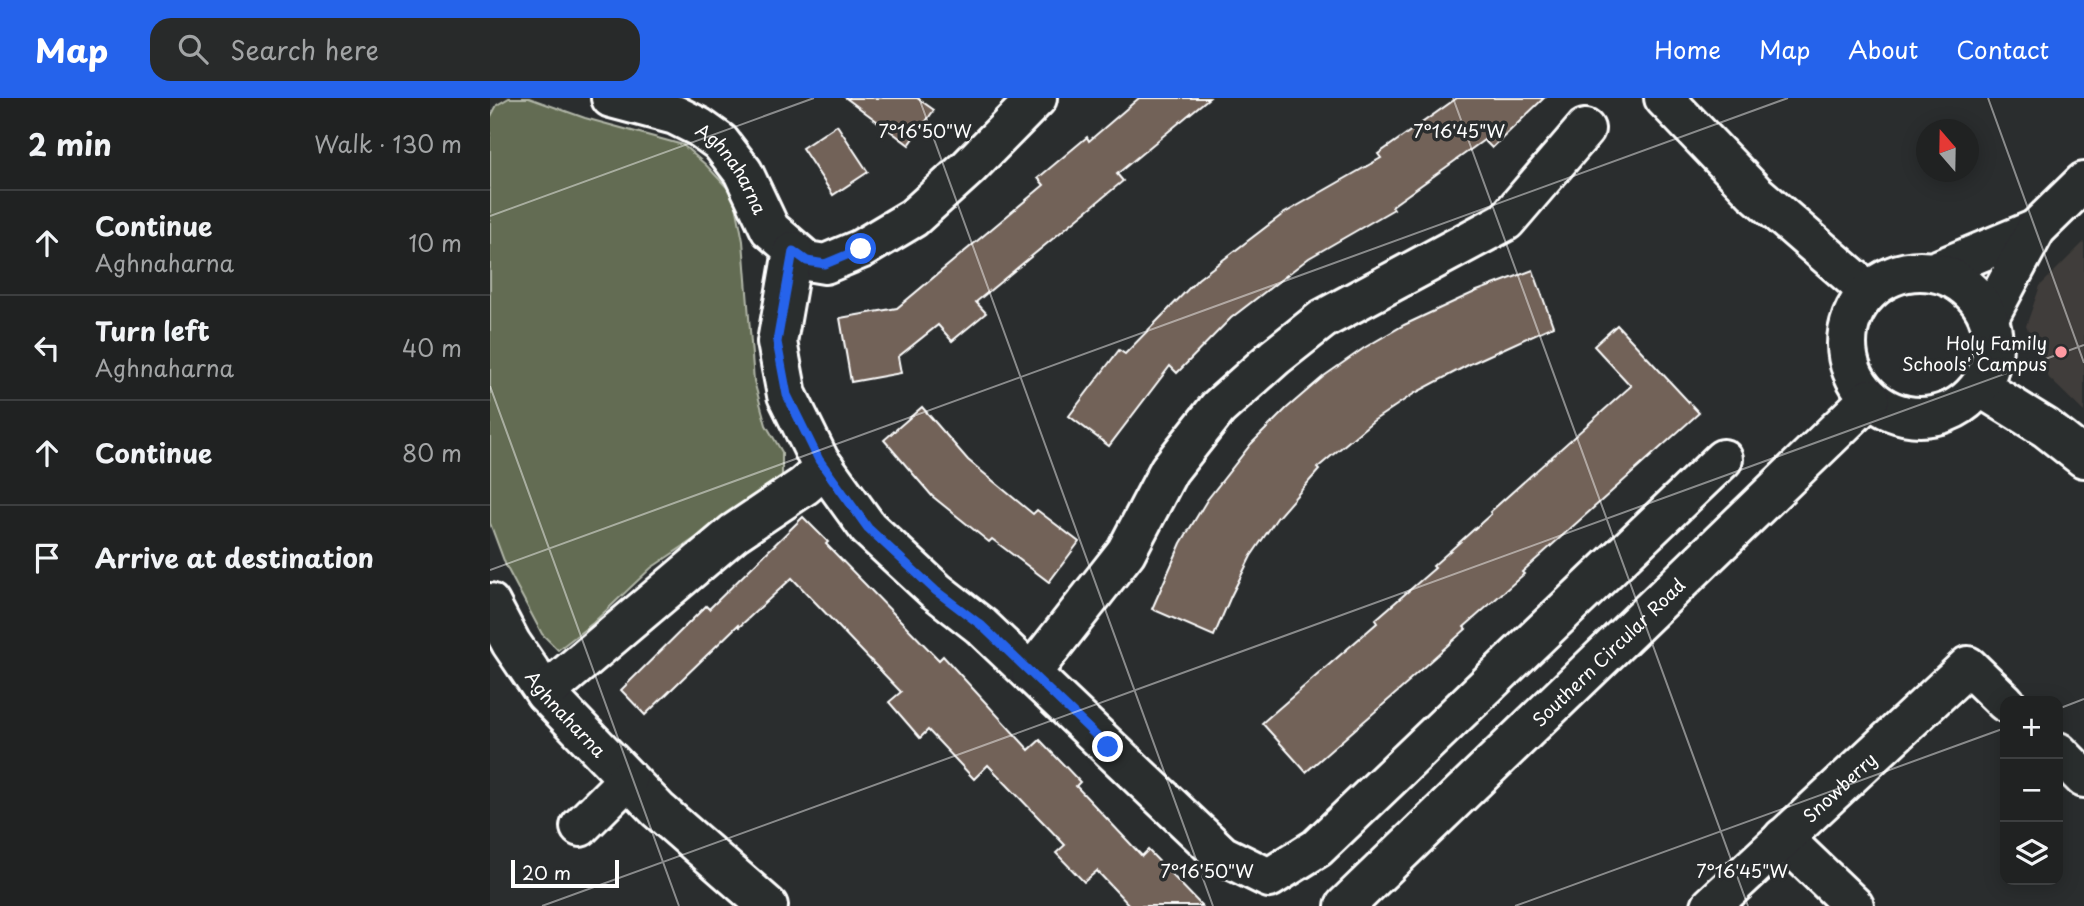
<!DOCTYPE html>
<meta charset="utf-8">
<style>
:root{--surface:#202222;--page:#282a2a;--text:#f1f3f6;--muted:#a2a4a5;--line:#3d3f40;--accent:#2563eb}
body{margin:0;font-family:"Playpen Sans",sans-serif;background:var(--page);color:var(--text)}
.controls{position:absolute;right:21px;bottom:21px;display:grid;overflow:hidden;border-radius:14px;box-shadow:0 4px 18px #0003}
.controls button{width:63px;height:63px;display:grid;place-items:center;padding:0;border:0;border-bottom:2px solid var(--line);background:var(--surface);color:var(--text);font:35px sans-serif}
.compass{position:absolute;left:1426px;top:21px;width:63px;height:63px;border-radius:50%;background:var(--surface);box-shadow:0 4px 18px #0003;rotate:340deg}
.scale{position:absolute;left:21px;bottom:18px;width:108px;box-sizing:border-box;padding-left:7px;border:4px solid #fff;border-top:0;font-size:19px;line-height:24px;white-space:nowrap;color:#fff;-webkit-text-stroke:5px #2a2d2e;paint-order:stroke}
.stop{position:absolute;width:21px;height:21px;margin:-16px;border:5px solid #2563eb;border-radius:50%;background:#fff}
.stop.end{background:#2563eb;border-color:#fff;box-shadow:0 2px 7px #0008}
.list{margin:0;padding:0;list-style:none}
h2{display:flex;justify-content:space-between;align-items:center;height:91px;margin:0;padding:0 28px;font-size:30px}
h2 small{font-size:23px;font-weight:400;color:var(--muted)}
.list li{display:grid;grid-template-columns:46px 1fr auto;gap:21px;align-items:center;box-sizing:border-box;height:105px;padding:0 28px;border-top:2px solid var(--line)}
.list b{display:block;font-size:26px;white-space:nowrap}
.list p{margin:0;font-size:23px;white-space:nowrap;color:var(--muted)}
.list em{font-size:23px;font-style:normal;color:var(--muted)}
.icon{flex:none;width:38px;height:38px;fill:none;stroke:currentColor;stroke-width:2;stroke-linecap:round;stroke-linejoin:round}
.map{position:relative;flex:none;width:1594px;height:808px;overflow:hidden}
header{display:flex;align-items:center;gap:42px;box-sizing:border-box;height:98px;padding:0 35px;background:var(--accent);color:#fff}
header strong{font-size:33px}
nav{display:flex;gap:38px;margin-inline-start:auto;font-size:24px}
.search{width:490px;height:63px;background:var(--page);display:flex;align-items:center;gap:18px;box-sizing:border-box;padding:0 24px;border-radius:21px;color:var(--muted);font-size:26px}
main{display:flex}
aside{flex:1;background:var(--surface)}
.map>svg:first-child{display:block}
</style>
<header>
<strong>Map</strong>
<div class="search"><svg class="icon" aria-label="search" viewBox="0 0 24 24"><circle cx="10" cy="10" r="6"/><path d="M15 15l6 6"/></svg>Search here</div>
<nav><a>Home</a><a>Map</a><a>About</a><a>Contact</a></nav>
</header>
<main>
<aside>
<h2>2 min<small>Walk · 130 m</small></h2>
<ul class="list">
<li><svg class="icon" aria-label="ahead" viewBox="0 0 24 24"><path d="M12 20V5M6 11l6-6 6 6"/></svg><div><b>Continue</b><p>Aghnaharna</p></div><em>10 m</em></li>
<li><svg class="icon" aria-label="left" viewBox="0 0 24 24"><path d="M17 20v-9H6M10 6l-5 5 5 5"/></svg><div><b>Turn left</b><p>Aghnaharna</p></div><em>40 m</em></li>
<li><svg class="icon" aria-label="ahead" viewBox="0 0 24 24"><path d="M12 20V5M6 11l6-6 6 6"/></svg><div><b>Continue</b></div><em>80 m</em></li>
<li><svg class="icon" aria-label="arrive" viewBox="0 0 24 24"><path d="M6 21V4h12l-3 4 3 4H6"/></svg><div><b>Arrive at destination</b></div></li>
</ul>
</aside>
<div class="map">
<svg width="1594" height="808" viewBox="0 0 1594 808">
<rect width="100%" height="100%" fill="#2a2d2e"/>
<filter id="ink" filterUnits="userSpaceOnUse"><feTurbulence type="fractalNoise" baseFrequency=".0143" numOctaves="2"/><feDisplacementMap in="SourceGraphic" scale="14" xChannelSelector="R" yChannelSelector="G"/><feConvolveMatrix kernelMatrix="1 2 1 2 8 2 1 2 1" color-interpolation-filters="sRGB"/></filter>
<g filter="url(#ink)">
<!-- built -->
<polygon fill="#403d3b" points="1594,144 1594,314 1559,280 1536,228 1550,188"/>
<!-- green -->
<polygon fill="#636c52" stroke="#b1b6a8" stroke-width="2" points="19,0 39,0 95,20 193,47 216,67 244,97 253,143 264,283 276,327 292,354 292,382 161,470 103,525 68,552 52,536 16,468 0,425 0,20 7,7"/>
<!-- building -->
<g fill="#726259" stroke="#fff" stroke-width="2">
<polygon points="356,0 427,0 444,12 419,47"/>
<polygon points="649,0 719,0 627,76 633,83 486,204 496,215 462,243 448,227 408,259 411,275 361,284 350,220 407,210 554,87 548,80 597,39 599,43"/>
<polygon points="967,0 1054,0 1002,50 994,42 902,108 904,111 819,160 741,220 687,275 680,268 619,348 579,318 629,252 635,256 708,181 793,116 891,60 888,56"/>
<polygon points="347,27 378,74 343,97 312,50"/>
<polygon points="1043,172 1063,228 980,266 925,295 883,323 827,370 829,372 787,420 761,458 741,498 724,538 662,511 691,445 717,402 761,346 797,310 834,278 874,250 914,227 987,193"/>
<polygon points="1127,227 1209,315 1032,474 1034,476 974,529 976,531 918,583 919,584 816,674 772,625 887,525 885,522 945,470 943,468 1001,416 1000,414 1141,288 1104,248"/>
<polygon points="432,309 478,362 543,416 547,412 589,444 559,484 502,441 499,444 442,398 394,342"/>
<polygon points="313,419 338,444 336,446 449,562 453,558 539,652 550,642 590,684 586,688 652,758 658,752 712,808 640,808 607,773 594,784 566,755 575,747 498,667 484,681 438,632 430,640 399,604 411,594 302,480 249,529 248,527 155,617 131,592 216,508 219,511"/>
</g>
<g fill="none" stroke-linecap="round" stroke-linejoin="round">
<!-- street casing -->
<g stroke="#fff" stroke-width="44">
<g id="street">
<path id="s1" d="M 121,0 L 185,17 L 209,29 L 230,44 L 253,74 L 280,131 L 317,163 L 335,166 L 371,151 L 423,120 L 478,70 L 547,0"/>
<polyline points="303,153 287,244 297,297 329,362 378,430 446,493 491,528 732,757 779,780 827,750 1233,361"/>
<polyline points="1445,173 1546,131"/>
<polyline points="1499,219 1546,131 1594,84"/>
<polyline points="1490,289 1556,330 1594,360"/>
<path id="s2" d="M 0,505 L 21,545 L 55,595 L 168,712 L 278,808"/>
<polyline points="541,575 636,454 679,372 728,310 785,259 833,221 1016,123 1095,31"/>
<polyline points="55,595 244,435 314,388 335,370"/>
<polyline points="1568,654 1594,680"/>
<polyline points="90,729 138,681"/>
<polyline points="1293,740 1364,808"/>
<path id="s3" d="M 1221,808 L 1478,568 L 1515,604"/>
</g>
</g>
<!-- secondary casing -->
<g stroke="#fff" stroke-width="44">
<g id="secondary">
<polyline points="1174,0 1264,94 1378,193"/>
<circle cx="1430" cy="246" r="73"/>
<path id="s4" d="M 855,808 L 1380,300"/>
</g>
</g>
<!-- street -->
<use href="#street" stroke="#2a2d2e" stroke-width="38"/>
<!-- secondary -->
<use href="#secondary" stroke="#2a2d2e" stroke-width="38"/>
</g>
</g>
<g fill="none" stroke-linecap="round" stroke-linejoin="round" filter="url(#ink)">
<!-- route -->
<polyline stroke="#2563eb" stroke-width="9" points="371,151 335,166 317,163 303,153 287,244 297,297 329,362 378,430 446,493 491,527 618,649"/>
</g>
<!-- ticks -->
<path fill="none" stroke="#fff" stroke-width="2" stroke-opacity="0.45" d="M 429,0 L 723,808M 963,0 L 1258,808M 1498,0 L 1594,265M 0,118 L 324,0M 0,288 L 189,808M 0,472 L 1298,0M 1568,611 L 1594,601M 52,808 L 1594,247M 1025,808 L 1515,630"/>
<!-- markers -->
<circle fill="#ff9aa2" stroke="#2a2d2e" stroke-width="2.5" cx="1571" cy="254" r="7"/>
<g text-anchor="middle" dominant-baseline="central" stroke-width="7" stroke-linejoin="round" paint-order="stroke">
<!-- street labels -->
<g font-size="18" fill="#fff" stroke="#2a2d2e">
<text stroke="none"><textPath href="#s1" startOffset="147">Aghnaharna</textPath></text>
<text stroke="none"><textPath href="#s4" startOffset="366">Southern Circular Road</textPath></text>
<text stroke="none"><textPath href="#s2" startOffset="135">Aghnaharna</textPath></text>
<text stroke="none"><textPath href="#s3" startOffset="175">Snowberry</textPath></text>
</g>
<!-- poi labels -->
<g font-size="18" fill="#fff" stroke="#2a2d2e" text-anchor="end">
<text x="1557" y="244">Holy Family<tspan x="1557" dy="21">Schools' Campus</tspan></text>
</g>
</g>
<g font-size="18" text-anchor="middle" fill="#fff" stroke="#2a2d2e" stroke-width="7" stroke-linejoin="round" paint-order="stroke">
<text x="435" y="40">7°16'50"W</text>
<text x="969" y="40">7°16'45"W</text>
<text x="717" y="780">7°16'50"W</text>
<text x="1252" y="780">7°16'45"W</text>
</g>
</svg>
<div class="controls">
<button>+</button>
<button>−</button>
<button><svg class="icon" aria-label="layers" viewBox="0 0 24 24"><path d="M12 4l9 5-9 5-9-5zM3 14l9 5 9-5"/></svg></button>
</div>
<svg class="compass" viewBox="-18 -18 36 36"><path d="M0-13l5 13h-10z" fill="#e53935"/><path d="M0 13l5-13h-10z" fill="#a2a4a5"/></svg>
<div class="scale">20 m</div>
<div class="stop" style="left:371px;top:151px"></div>
<div class="stop end" style="left:618px;top:649px"></div>
</div>
</main>
